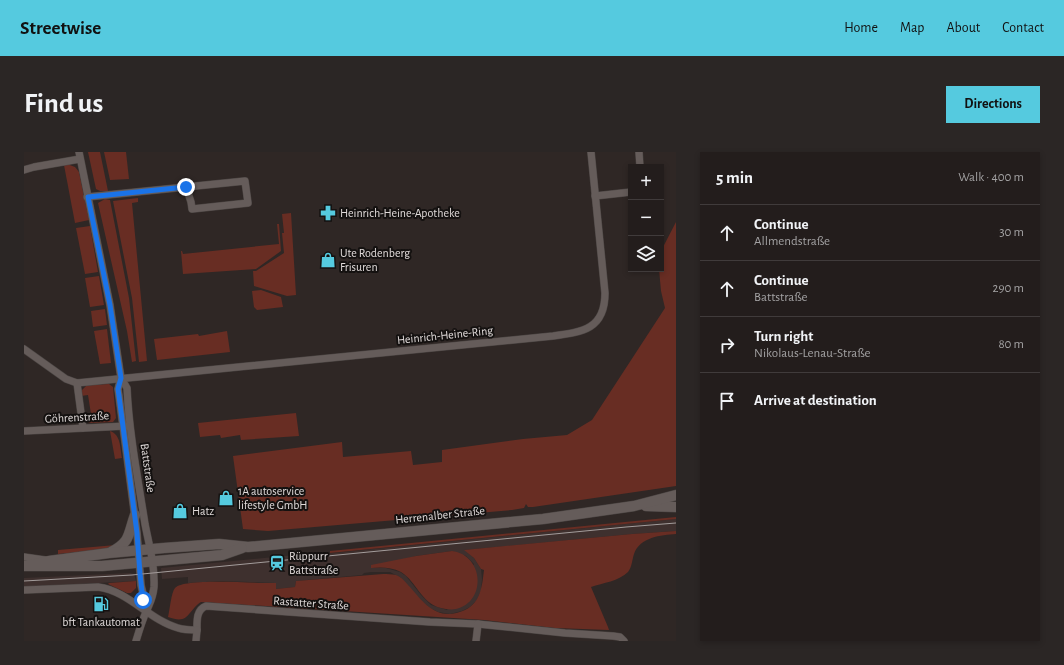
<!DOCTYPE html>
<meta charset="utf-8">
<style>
:root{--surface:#231d1c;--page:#2b2625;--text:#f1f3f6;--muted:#a3a2a3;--line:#403b3b;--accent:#55cadf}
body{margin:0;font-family:"Alegreya Sans",sans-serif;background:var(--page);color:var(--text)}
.controls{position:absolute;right:12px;top:12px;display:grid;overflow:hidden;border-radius:0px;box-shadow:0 2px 6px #0003}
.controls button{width:36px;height:36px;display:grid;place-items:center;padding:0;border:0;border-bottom:1px solid var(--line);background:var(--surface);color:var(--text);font:20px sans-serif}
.stop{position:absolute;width:12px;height:12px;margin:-9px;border:3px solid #1a73e8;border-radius:50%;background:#fff}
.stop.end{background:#1a73e8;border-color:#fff;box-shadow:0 1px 4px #0008}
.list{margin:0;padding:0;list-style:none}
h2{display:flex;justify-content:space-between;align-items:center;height:52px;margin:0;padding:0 16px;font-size:17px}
h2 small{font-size:13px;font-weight:400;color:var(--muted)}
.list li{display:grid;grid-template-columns:26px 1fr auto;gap:12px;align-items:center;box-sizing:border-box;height:56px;padding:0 16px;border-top:1px solid var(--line)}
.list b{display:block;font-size:15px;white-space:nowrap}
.list p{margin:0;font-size:13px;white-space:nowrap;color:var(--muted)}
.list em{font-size:13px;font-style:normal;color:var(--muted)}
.icon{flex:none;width:22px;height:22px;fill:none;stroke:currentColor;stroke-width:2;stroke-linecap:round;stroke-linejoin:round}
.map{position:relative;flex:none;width:652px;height:489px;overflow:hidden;border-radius:0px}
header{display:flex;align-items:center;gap:24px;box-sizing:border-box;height:56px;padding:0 20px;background:var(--accent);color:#111}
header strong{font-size:19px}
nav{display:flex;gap:22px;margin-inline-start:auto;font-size:14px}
.intro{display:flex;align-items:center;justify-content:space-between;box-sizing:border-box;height:96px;padding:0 24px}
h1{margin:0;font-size:28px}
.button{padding:10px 18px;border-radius:0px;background:var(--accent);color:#111;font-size:14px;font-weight:700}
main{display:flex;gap:24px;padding:0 24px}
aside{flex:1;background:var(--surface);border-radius:0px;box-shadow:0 2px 6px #0003}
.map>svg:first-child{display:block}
</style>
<header>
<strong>Streetwise</strong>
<nav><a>Home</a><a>Map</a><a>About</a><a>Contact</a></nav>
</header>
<div class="intro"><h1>Find us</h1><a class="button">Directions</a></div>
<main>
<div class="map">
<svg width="652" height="489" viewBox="0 0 652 489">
<rect width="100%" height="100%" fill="#2f2725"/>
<!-- built -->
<g fill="#3e302e" fill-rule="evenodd">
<path d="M 652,367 L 652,379 L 608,382 L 441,398 L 450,406 L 457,417 L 458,427 L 457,439 L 452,449 L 446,455 L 438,459 L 426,462 L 414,460 L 406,456 L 397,449 L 377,426 L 366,420 L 347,420 L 340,421 L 338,423 L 272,429 L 271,435 L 252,437 L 251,431 L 198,429 L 164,431 L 164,425 L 138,427 L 137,416 L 301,400 L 301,402 ZM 428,399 L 442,404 L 450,412 L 423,458 L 407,453 L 397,443 L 382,424 L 376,420 L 362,416 L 347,416 L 392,404 Z"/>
<polygon points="106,421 110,422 112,429 0,435 0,426"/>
</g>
<!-- green -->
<g fill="#682d23">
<polygon points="64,0 76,0 84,39 76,39 72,37"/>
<polygon points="80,0 102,0 105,27 86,28"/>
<polygon points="43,12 51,15 55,20 65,68 51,71 40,13"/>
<polygon points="114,46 114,50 108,51 123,209 115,210 108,146 89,49"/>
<polygon points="81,47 86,48 105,146 112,209 108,210 103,179 74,51"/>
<polygon points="267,61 272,143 263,144 230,134 229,119 232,119 260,101 258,81 260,81 258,62"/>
<polygon points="652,70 652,334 509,355 504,355 502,352 500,356 488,358 244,379 219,377 209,304 318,290 319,305 387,299 389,313 418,310 418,298 499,287 543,283 568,268 641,156 637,139 635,117 637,117 637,99"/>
<polygon points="253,72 255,72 257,99 232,117 159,122 157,99 158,99 159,102 255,92"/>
<polygon points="66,74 74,120 61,122 52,76"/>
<polygon points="75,124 80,153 66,155 61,126"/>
<polygon points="237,138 257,145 259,155 233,158 230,155 228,139"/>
<polygon points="81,157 83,173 69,175 67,159"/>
<polygon points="83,177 87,211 76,212 70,179"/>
<polygon points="203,179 206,200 133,208 130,187 174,182 175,184"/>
<polygon points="85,232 89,235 92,266 89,270 65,271 60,263 67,262 64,243 57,244 58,238 63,233"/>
<polygon points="272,261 275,284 217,288 216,283 197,286 196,283 176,285 174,271"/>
<path d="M 86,279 C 97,283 96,295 98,306 L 91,307 Z"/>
<polygon points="652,365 652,367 306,401 306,399"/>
<path d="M 652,379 L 652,382 C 637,383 616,385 610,402 C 608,408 608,415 604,420 C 595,429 579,431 567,435 L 584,475 L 585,478 L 531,476 L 460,468 L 177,450 C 163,459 166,473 144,465 C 146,457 147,441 151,436 C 161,425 235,432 252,431 L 252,437 L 271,435 L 272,429 L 359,422 C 363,422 368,422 372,423 C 378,425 382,431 386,435 C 401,453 415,470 441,458 C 457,450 458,434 460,418 L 457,417 L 450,406 L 440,398 L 608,382 Z"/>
<polygon points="92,393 85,397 34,402 34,398"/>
<path d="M 428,399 C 460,403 463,450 432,457 C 427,458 421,457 417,456 C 397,451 393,430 377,420 C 367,415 357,415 347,416 L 347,413 L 392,404 Z"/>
<polygon points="112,429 112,436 107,441 103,441 84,432 85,431"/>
</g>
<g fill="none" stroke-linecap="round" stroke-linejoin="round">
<!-- minor casing -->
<g stroke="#4b4543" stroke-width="8">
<g id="minor">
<polyline points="55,0 86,153 97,226 94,237 95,244 113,381 117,433 123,459"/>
<polyline points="615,0 616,15"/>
<polyline points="0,18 10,15 56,7"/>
<polygon points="221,29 224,51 168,57 167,50 162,35"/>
<polyline points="571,44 607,40"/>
<polyline points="63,45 162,35"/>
<path d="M 0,197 L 42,227 L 53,231 L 529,184 C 559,180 581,177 581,141 L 567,0"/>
<path d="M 97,226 L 103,236 C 105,281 114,327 121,372 C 125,393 131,413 130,435 C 129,447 126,450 122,460 C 118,469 115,479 112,489"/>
<polyline points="53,231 59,276"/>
<polyline points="0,279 102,274"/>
<polyline points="0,405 21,408"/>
<path d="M 0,438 L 74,435 C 105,439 125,468 154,476 C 160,478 167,478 173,478 C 173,469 172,458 182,454 L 406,470 L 454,472 L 541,481 L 589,484 L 596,485 L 600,489"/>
<polyline points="172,489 173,478"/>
<polyline points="452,489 454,472"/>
</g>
</g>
<!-- secondary casing -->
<g stroke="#4b4543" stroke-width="11">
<g id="secondary">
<polyline points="622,354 652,355"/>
<path d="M 87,400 C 107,390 104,382 111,363"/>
<polyline points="7,413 25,409 85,401 140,396 195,392 224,395 519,367 610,354 652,343"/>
<polyline points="0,414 78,414 100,412 198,403 218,396"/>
</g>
</g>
<!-- minor -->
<use href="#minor" stroke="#655c5a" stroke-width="7"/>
<!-- secondary -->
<use href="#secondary" stroke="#655c5a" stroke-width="10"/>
<!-- tram -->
<polyline stroke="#a49d9c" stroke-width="1" points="0,429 108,423 602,375 652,371"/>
</g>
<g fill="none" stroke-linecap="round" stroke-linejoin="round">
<!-- route -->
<polyline stroke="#1a73e8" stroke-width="5" points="119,448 116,422 113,381 95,244 94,237 97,226 86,153 64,45 162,35"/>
</g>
<!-- icons -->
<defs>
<g id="pharmacy-bare" transform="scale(1.2)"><path d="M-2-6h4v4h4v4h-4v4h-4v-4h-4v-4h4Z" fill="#55cadf" stroke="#141110" stroke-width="2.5" paint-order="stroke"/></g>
<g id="shop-bare" transform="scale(1.2)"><path d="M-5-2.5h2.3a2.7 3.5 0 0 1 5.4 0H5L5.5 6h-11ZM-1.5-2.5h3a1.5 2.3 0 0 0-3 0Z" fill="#55cadf" stroke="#141110" stroke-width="2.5" paint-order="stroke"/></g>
<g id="station-bare" transform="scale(1.2)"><path d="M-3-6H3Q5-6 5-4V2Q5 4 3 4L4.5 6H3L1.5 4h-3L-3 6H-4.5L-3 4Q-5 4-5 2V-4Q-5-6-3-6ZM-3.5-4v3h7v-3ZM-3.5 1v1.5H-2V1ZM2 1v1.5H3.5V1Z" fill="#55cadf" stroke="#141110" stroke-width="2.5" paint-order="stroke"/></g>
<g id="fuel-bare" transform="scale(1.2)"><path d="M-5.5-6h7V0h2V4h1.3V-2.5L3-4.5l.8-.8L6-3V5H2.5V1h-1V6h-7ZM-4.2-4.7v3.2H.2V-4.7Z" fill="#55cadf" stroke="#141110" stroke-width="2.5" paint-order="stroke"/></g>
</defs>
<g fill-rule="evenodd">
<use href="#pharmacy-bare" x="304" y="61"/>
<use href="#shop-bare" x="304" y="108"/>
<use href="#shop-bare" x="202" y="346"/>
<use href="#shop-bare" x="156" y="359"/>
<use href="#station-bare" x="253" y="411"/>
<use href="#fuel-bare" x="77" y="452"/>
</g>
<g text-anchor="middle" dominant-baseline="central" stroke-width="4" stroke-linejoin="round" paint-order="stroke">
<!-- poi labels -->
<g font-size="12" fill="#e0dad9" stroke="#141110" text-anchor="start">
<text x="316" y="61">Heinrich-Heine-Apotheke</text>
<text x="316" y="101">Ute Rodenberg<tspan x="316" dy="14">Frisuren</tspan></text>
<text x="214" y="339">1A autoservice<tspan x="214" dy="14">lifestyle GmbH</tspan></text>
<text x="168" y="359">Hatz</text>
<text x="265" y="404">Rüppurr<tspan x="265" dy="14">Battstraße</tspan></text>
<text x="77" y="470" text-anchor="middle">bft Tankautomat</text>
</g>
<!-- street labels -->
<g font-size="12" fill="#e0dad9" stroke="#141110">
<text transform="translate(421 183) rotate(-6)">Heinrich-Heine-Ring</text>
<text transform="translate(53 265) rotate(-3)">Göhrenstraße</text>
<text transform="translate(124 316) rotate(82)">Battstraße</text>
<text transform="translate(416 363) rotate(-6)">Herrenalber Straße</text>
<text transform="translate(287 451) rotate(4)">Rastatter Straße</text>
</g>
</g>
</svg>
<div class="controls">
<button>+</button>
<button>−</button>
<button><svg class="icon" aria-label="layers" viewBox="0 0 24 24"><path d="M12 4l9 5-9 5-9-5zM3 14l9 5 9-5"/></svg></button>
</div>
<div class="stop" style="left:119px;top:448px"></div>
<div class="stop end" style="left:162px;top:35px"></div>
</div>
<aside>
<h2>5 min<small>Walk · 400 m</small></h2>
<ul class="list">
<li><svg class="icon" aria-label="ahead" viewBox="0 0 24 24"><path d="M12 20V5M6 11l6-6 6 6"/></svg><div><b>Continue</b><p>Allmendstraße</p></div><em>30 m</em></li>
<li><svg class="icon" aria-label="ahead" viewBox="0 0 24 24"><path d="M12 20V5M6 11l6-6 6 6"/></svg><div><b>Continue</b><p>Battstraße</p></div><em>290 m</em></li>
<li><svg class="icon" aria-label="right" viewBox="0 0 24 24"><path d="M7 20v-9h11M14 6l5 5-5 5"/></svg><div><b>Turn right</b><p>Nikolaus-Lenau-Straße</p></div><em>80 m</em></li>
<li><svg class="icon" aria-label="arrive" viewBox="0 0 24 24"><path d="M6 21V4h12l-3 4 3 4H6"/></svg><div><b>Arrive at destination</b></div></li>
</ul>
</aside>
</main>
